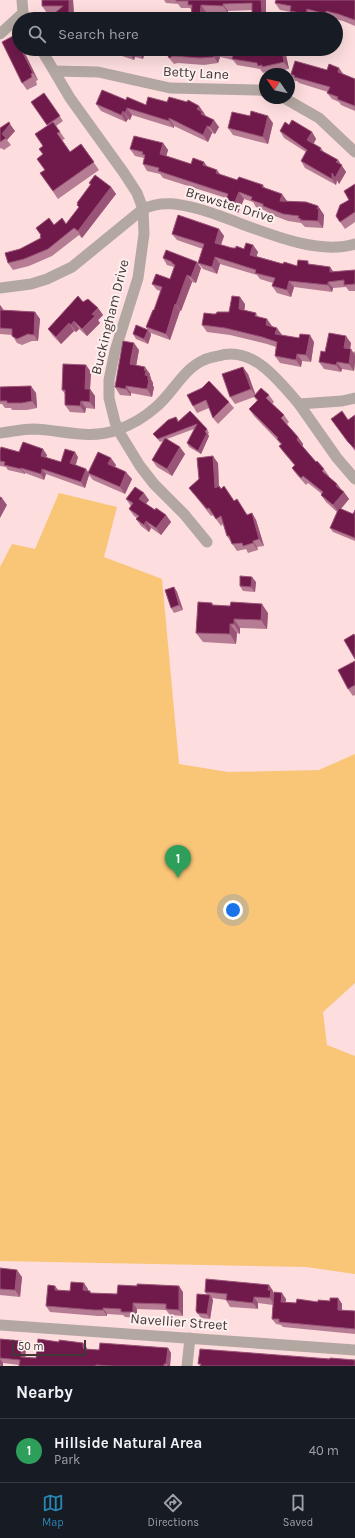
<!DOCTYPE html>
<style>
:root{--surface:#171b24;--page:#20242c;--text:#f1f3f6;--muted:#9ea1a6;--line:#363941;--accent:#2986b3}
body{margin:0;font-family:Karla,sans-serif;background:var(--page);color:var(--text)}
.compass{position:absolute;left:259px;top:68px;width:36px;height:36px;border-radius:50%;background:var(--surface);box-shadow:0 4px 16px #0002;rotate:304deg}
.scale{position:absolute;left:12px;bottom:10px;width:74px;box-sizing:border-box;padding-left:4px;border:2px solid #433737;border-top:0;font-size:11px;line-height:14px;white-space:nowrap;color:#433737;-webkit-text-stroke:3px #fdf0ef;paint-order:stroke}
.you{position:absolute;left:233px;top:910px;width:14px;height:14px;margin:-10px;border:3px solid #fff;border-radius:50%;background:#1a73e8;box-shadow:0 0 0 6px #1a73e833}
.badge{display:grid;place-items:center;width:26px;height:26px;border-radius:50%;background:var(--accent);color:#fff;font-size:13px;font-weight:700}
.pin{position:absolute;translate:-50% -33px;filter:drop-shadow(0 1px 2px #0008)}
.pin::after{content:'';position:absolute;top:21px;width:14px;height:12px;background:inherit;clip-path:polygon(0 0,100% 0,50% 100%)}
.list{margin:0;padding:0;list-style:none}
h2{display:flex;justify-content:space-between;align-items:center;height:52px;margin:0;padding:0 16px;font-size:17px}
h2 small{font-size:13px;font-weight:400;color:var(--muted)}
.list li{display:grid;grid-template-columns:26px 1fr auto;gap:12px;align-items:center;box-sizing:border-box;height:64px;padding:0 16px;border-top:1px solid var(--line)}
.list b{display:block;font-size:15px;white-space:nowrap}
.list p{margin:0;font-size:13px;white-space:nowrap;color:var(--muted)}
.list em{font-size:13px;font-style:normal;color:var(--muted)}
.icon{flex:none;width:22px;height:22px;fill:none;stroke:currentColor;stroke-width:2;stroke-linecap:round;stroke-linejoin:round}
.map{position:relative;flex:none;width:355px;height:1366px;overflow:hidden}
.search{position:absolute;background:var(--surface);box-shadow:0 4px 16px #0002;left:12px;right:12px;top:12px;height:44px;display:flex;align-items:center;gap:10px;box-sizing:border-box;padding:0 14px;border-radius:22px;color:var(--muted);font-size:15px}
.sheet{height:116px;background:var(--surface)}
nav{display:flex;justify-content:space-around;align-items:center;box-sizing:border-box;height:56px;border-top:1px solid var(--line);background:var(--surface);font-size:11px;color:var(--muted)}
nav a{display:grid;justify-items:center;gap:2px}
nav .on{color:var(--accent)}
.map>svg:first-child{display:block}
</style>
<div class="map">
<svg width="355" height="1366" viewBox="0 0 355 1366">
<rect width="100%" height="100%" fill="#fddddd"/>
<!-- green -->
<polygon fill="#f9c577" points="59,493 117,507 104,557 162,579 179,764 228,772 319,770 355,754 355,983 323,1012 327,1045 355,1056 355,1274 306,1267 0,1261 0,567 12,544 35,549"/>
<g fill="none" stroke-linecap="round" stroke-linejoin="round">
<!-- minor -->
<g stroke="#b3a7a1" stroke-width="11">
<polyline points="22,0 23,13 25,18"/>
<polyline points="0,34 23,13"/>
<polyline points="41,49 70,98 124,173 137,193 143,209 144,234 138,278 115,351 109,380 109,398 115,422 118,430 140,466 154,484 184,514 207,542"/>
<polyline points="55,71 98,72 170,88 259,90 265,91"/>
<polyline points="284,98 319,118 355,152"/>
<path d="M 0,288 L 31,284 L 47,279 L 72,267 L 143,209 C 162,200 180,204 199,209 C 245,222 309,258 355,244"/>
<polyline points="299,404 337,458 355,479"/>
<path d="M 0,433 C 11,432 22,429 33,429 C 62,430 90,440 117,430 C 131,425 146,416 156,407 C 173,393 183,369 204,360 C 208,358 214,357 218,356 C 253,345 279,381 299,404 L 342,401 L 355,398"/>
<polyline points="0,1325 355,1350"/>
<polyline points="187,1366 190,1338"/>
</g>
</g>
<!-- wall -->
<g fill="#b67c94">
<polygon points="73,0 74,12 47,13 42,6"/>
<polygon points="159,0 266,0 266,19 256,19 252,13 252,10 228,11 228,13 206,12 205,19 191,19 192,11 190,8 181,8 178,4 166,3 164,0"/>
<polygon points="355,0 355,26 343,21 331,18 331,19 323,19 312,17 311,19 295,18 291,12 280,10 275,3"/>
<polygon points="15,35 19,42 19,49 38,80 36,81 37,85 27,90 22,83"/>
<polygon points="69,49 107,49 106,51 96,50 96,52 91,51 90,53 71,52"/>
<polygon points="115,49 144,49 145,51 143,59 135,57 134,60 119,55"/>
<polygon points="165,49 249,50 286,55 289,69 267,73 266,72 263,73 260,69 237,65 233,60 220,57 218,63 204,65 178,63 174,64 169,58"/>
<polygon points="327,70 343,74 355,79 355,111 341,105 339,102 332,99 327,93 328,92 299,83 297,81 295,81 291,74"/>
<polygon points="44,93 63,121 56,126 65,139 62,140 70,152 81,144 99,170 58,199 40,173 45,170 43,146 48,125"/>
<polygon points="126,100 146,105 167,102 199,106 205,115 219,127 215,134 212,133 208,142 174,126 174,128 132,115 130,120 128,119 126,122 101,111 96,104"/>
<polygon points="273,123 268,144 233,135 228,128"/>
<polygon points="289,125 312,132 316,139 313,144 321,148 324,152 338,160 346,172 339,184 337,180 336,185 305,168 301,161 306,152 284,138 280,131"/>
<polygon points="0,128 15,131 7,140 11,145 4,150 1,148 0,149"/>
<polygon points="163,143 168,150 166,156 191,164 207,167 221,175 237,180 263,185 265,188 287,201 318,206 324,215 323,228 305,227 301,223 288,221 267,213 266,211 256,207 253,202 244,199 238,213 229,210 225,203 226,198 163,178 160,174 147,171 143,164 144,158 135,156 130,149"/>
<polygon points="89,183 111,187 116,194 82,238 79,235 52,256 29,266 13,270 8,263 20,249 41,238 41,235 36,228 54,225 66,224 79,207 77,205 78,204 77,203 90,185"/>
<polygon points="355,184 355,222 345,229 336,216 349,200"/>
<polygon points="219,229 224,236 221,245 232,248 244,249 253,245 258,252 256,256 283,264 297,266 310,264 330,267 333,272 355,270 355,291 349,291 346,287 333,288 332,292 294,287 291,297 277,293 272,286 273,283 260,279 257,275 220,264 217,274 203,269 198,263 203,249 177,240 172,234"/>
<polygon points="163,258 201,268 196,283 192,282 181,311 180,311 170,340 151,333 151,335 148,344 136,339 133,334 148,330 146,327 154,310 161,291 157,290 152,284 170,279 174,267 167,265"/>
<polygon points="83,302 98,308 103,315 98,320 100,323 87,336 79,329 76,332 74,331 61,344 53,336 48,329"/>
<polygon points="245,304 244,310 256,313 258,317 272,326 282,335 314,342 311,362 302,361 301,367 280,363 275,356 276,347 267,344 230,335 207,332 202,325 213,314 229,312"/>
<polygon points="0,305 3,310 35,312 40,319 38,341 32,341 22,345 17,343 12,335 0,334"/>
<polygon points="351,343 350,349 353,353 355,351 355,362 354,371 342,369 341,372 324,369 319,362 325,352"/>
<polygon points="139,350 136,366 150,374 150,376 151,378 151,379 153,383 153,386 154,387 152,397 131,393 131,396 120,395 115,387"/>
<polygon points="91,372 90,389 95,396 95,409 86,408 85,413 70,412 65,405 65,394 62,390"/>
<polygon points="248,374 255,394 269,395 274,402 272,404 284,415 289,422 287,424 298,437 303,444 302,447 316,462 324,469 329,476 328,477 337,484 349,499 341,509 353,514 355,510 355,541 333,532 330,528 337,512 326,502 321,495 322,494 308,483 306,485 297,475 292,468 295,466 284,453 279,446 281,445 277,440 254,416 249,409 257,401 254,397 235,404 230,397"/>
<polygon points="0,387 36,393 37,408 27,410 12,410 11,408 5,408 2,404 0,404"/>
<polygon points="187,395 229,402 234,408 218,424 213,418 209,408 197,413 193,406"/>
<polygon points="190,411 207,429 209,433 208,434 209,436 201,454 189,447 187,443 194,429 167,439 185,454 172,476 157,467 152,460 163,441 160,442 153,434 176,417 179,421"/>
<polygon points="355,415 355,451 331,419 348,420"/>
<polygon points="0,450 47,455 46,457 61,462 78,457 76,465 86,469 89,473 116,465 115,467 132,479 125,494 93,480 89,475 85,488 46,474 44,480 25,473 25,474 8,470 6,467 0,466"/>
<polygon points="218,463 219,486 247,515 252,513 256,520 264,546 257,547 258,550 248,553 246,549 237,551 227,536 223,524 221,526 213,515 211,516 189,488"/>
<polygon points="126,499 149,500 146,504 155,510 166,515 171,522 161,535 151,528 149,532 141,526 136,519 137,518 134,516 129,509 131,506"/>
<polygon points="256,582 255,592 243,591 240,586"/>
<polygon points="174,587 177,592 183,610 174,613 171,608"/>
<polygon points="212,603 213,605 268,613 267,629 240,628 240,634 237,633 236,644 203,642 196,633"/>
<polygon points="355,661 355,695 353,696 348,689"/>
<polygon points="0,1268 22,1277 20,1297 0,1295"/>
<polygon points="269,1285 273,1291 273,1292 274,1294 286,1299 285,1302 296,1303 330,1301 338,1298 342,1304 342,1310 355,1311 355,1334 283,1327 281,1325 276,1324 272,1319 273,1305 258,1303 258,1309 230,1307 226,1300 212,1298 213,1300 210,1319 201,1318 196,1311 207,1295 205,1292"/>
<polygon points="88,1289 88,1291 90,1291 91,1293 114,1294 183,1292 183,1316 170,1315 166,1310 137,1309 137,1318 125,1317 123,1315 107,1314 107,1316 98,1316 50,1312 46,1306 58,1290 70,1291"/>
<polygon points="0,1339 22,1341 26,1347 25,1357 36,1358 87,1348 87,1349 99,1350 168,1348 171,1353 170,1366 19,1366 19,1365 3,1363 3,1366 0,1366"/>
</g>
<!-- shaded-wall -->
<g fill="#9a5477">
<polygon points="69,0 73,0 74,19 69,12"/>
<polygon points="261,0 266,0 266,19 262,13"/>
<polygon points="223,4 228,11 228,13 223,6"/>
<polygon points="201,5 206,12 205,19 200,19"/>
<polygon points="307,9 312,17 311,19 309,19 306,14"/>
<polygon points="326,11 331,18 331,19 330,19 326,14"/>
<polygon points="81,13 85,19 81,19"/>
<polygon points="21,49 23,49 38,80 33,73"/>
<polygon points="87,49 90,49 91,51 90,53"/>
<polygon points="130,49 135,57 134,60 129,52"/>
<polygon points="139,49 144,49 145,51 143,59 138,52"/>
<polygon points="282,49 286,55 289,69 284,62"/>
<polygon points="215,50 220,57 218,63 214,57"/>
<polygon points="339,68 344,75 338,72"/>
<polygon points="199,106 204,113 207,119 197,109"/>
<polygon points="127,108 132,115 130,120 125,113"/>
<polygon points="123,111 128,119 126,122 121,115"/>
<polygon points="268,116 273,123 268,144 263,137"/>
<polygon points="169,118 174,126 174,128 169,121"/>
<polygon points="214,120 219,127 215,134 210,127"/>
<polygon points="10,124 15,131 7,140 2,134"/>
<polygon points="207,126 212,133 208,142 203,135"/>
<polygon points="312,132 316,139 312,147 307,140"/>
<polygon points="163,143 168,150 165,161 160,154"/>
<polygon points="338,160 346,172 339,184 337,180 336,185 332,179 332,173"/>
<polygon points="204,162 209,169 203,165"/>
<polygon points="217,170 222,177 216,173"/>
<polygon points="111,187 116,194 82,238 78,231"/>
<polygon points="239,192 244,199 238,213 233,206"/>
<polygon points="282,194 287,201 285,208 280,201"/>
<polygon points="318,206 324,215 323,228 318,221 317,209"/>
<polygon points="219,229 224,236 219,250 215,243"/>
<polygon points="253,245 258,252 255,261 250,255"/>
<polygon points="215,257 220,264 217,274 212,267"/>
<polygon points="197,262 201,268 196,283 191,277"/>
<polygon points="330,267 335,274 330,272"/>
<polygon points="187,275 192,282 181,311 176,305"/>
<polygon points="289,281 294,287 291,297 287,290"/>
<polygon points="328,282 333,288 332,292 328,285"/>
<polygon points="240,297 245,304 244,316 239,309"/>
<polygon points="175,304 180,311 170,340 166,334"/>
<polygon points="0,305 3,309 2,317 0,314"/>
<polygon points="98,308 103,315 98,320 100,323 87,336 82,329 92,314"/>
<polygon points="35,312 40,319 38,341 34,335"/>
<polygon points="267,319 272,326 271,332 266,325"/>
<polygon points="74,321 79,329 76,332 71,325"/>
<polygon points="69,323 74,331 61,344 56,337"/>
<polygon points="277,328 282,335 280,341 275,334"/>
<polygon points="148,330 151,335 148,344 144,339"/>
<polygon points="310,335 314,342 311,362 306,355"/>
<polygon points="346,336 351,343 349,355 344,348"/>
<polygon points="134,343 139,350 135,372 130,364"/>
<polygon points="351,349 355,355 355,362 354,371 349,364"/>
<polygon points="297,354 302,361 301,367 296,360"/>
<polygon points="337,362 342,369 341,372 336,365"/>
<polygon points="86,365 91,372 90,389 95,396 95,409 90,402 85,389"/>
<polygon points="145,367 150,374 150,376 151,378 151,379 153,383 153,386 154,387 152,397 147,389 144,370"/>
<polygon points="243,367 248,374 256,396 251,389"/>
<polygon points="31,386 36,393 37,408 32,401"/>
<polygon points="126,386 131,393 131,396 126,389"/>
<polygon points="81,401 86,408 85,413 80,406"/>
<polygon points="207,433 209,436 201,454 198,451"/>
<polygon points="298,437 303,444 302,448 297,440"/>
<polygon points="180,447 185,454 172,476 167,469"/>
<polygon points="43,449 47,455 45,461 41,456"/>
<polygon points="75,452 78,457 74,469 70,463"/>
<polygon points="213,456 218,463 219,495 215,488"/>
<polygon points="111,458 116,465 113,471 108,464"/>
<polygon points="21,468 25,473 25,474 21,469"/>
<polygon points="42,469 46,474 44,480 41,474"/>
<polygon points="86,469 89,475 85,488 81,482"/>
<polygon points="126,472 132,479 125,494 120,487"/>
<polygon points="337,484 342,491 336,486"/>
<polygon points="344,492 349,499 338,512 333,505"/>
<polygon points="144,493 149,500 144,506 139,499"/>
<polygon points="2,498 7,505 0,518 0,502"/>
<polygon points="252,513 256,520 264,546 259,539"/>
<polygon points="166,515 171,522 161,535 156,528"/>
<polygon points="146,521 151,528 149,532 144,525"/>
<polygon points="253,541 257,547 258,550 253,543"/>
<polygon points="252,577 256,582 255,592 251,587"/>
<polygon points="174,587 177,592 183,610 179,605"/>
<polygon points="262,604 268,613 267,629 261,620"/>
<polygon points="234,619 240,628 240,634 234,624"/>
<polygon points="230,624 237,633 236,644 230,634"/>
<polygon points="17,1270 22,1277 20,1297 15,1290"/>
<polygon points="84,1283 88,1289 87,1296 83,1290"/>
<polygon points="269,1285 273,1291 273,1292 275,1296 275,1305 270,1298 268,1290"/>
<polygon points="55,1286 59,1291 55,1290"/>
<polygon points="179,1286 183,1292 183,1316 179,1310"/>
<polygon points="282,1293 286,1299 285,1307 281,1302"/>
<polygon points="210,1295 213,1300 210,1319 207,1314"/>
<polygon points="254,1297 258,1303 258,1309 253,1303"/>
<polygon points="338,1298 342,1304 342,1315 338,1310"/>
<polygon points="133,1303 137,1309 137,1318 133,1312"/>
<polygon points="103,1308 107,1314 107,1316 103,1310"/>
<polygon points="22,1341 26,1347 25,1362 21,1357"/>
<polygon points="83,1343 87,1348 86,1353 83,1347"/>
<polygon points="168,1348 171,1353 170,1366 168,1366 166,1364"/>
<polygon points="0,1359 3,1363 3,1366 1,1366 0,1364"/>
</g>
<!-- building -->
<g fill="#6f1a4b" stroke="#9a5477">
<polygon points="42,0 69,0 69,12 81,13 81,19 49,19 49,18 63,6 42,6"/>
<polygon points="176,0 261,0 262,13 252,13 252,3 223,4 223,6 201,5 200,19 191,19 192,5 188,5 188,1 176,1"/>
<polygon points="276,0 355,0 355,20 338,14 326,11 326,14 307,9 306,14 290,11 291,6 275,3"/>
<polygon points="15,35 19,44 19,49 21,49 33,73 31,74 32,77 22,83 2,42"/>
<polygon points="117,49 139,49 138,52 130,49 129,52"/>
<polygon points="165,49 243,49 259,51 263,50 263,52 268,52 279,49 282,49 284,62 262,67 262,65 258,66 257,63 232,59 233,54 215,50 214,57 200,58 173,56 169,58"/>
<polygon points="295,61 327,70 329,64 339,68 338,72 355,79 355,106 337,99 338,97 327,93 330,87 294,77 295,76 291,74"/>
<polygon points="102,90 126,100 127,97 146,105 148,97 167,102 169,97 187,102 188,100 199,106 197,109 202,112 201,114 214,120 210,127 207,126 203,135 169,118 169,121 127,108 125,113 123,111 121,115 96,104"/>
<polygon points="44,93 60,116 47,125 31,102"/>
<polygon points="251,111 268,116 263,137 228,128 232,112 250,116"/>
<polygon points="292,120 312,132 307,140 321,148 320,150 338,160 336,162 342,165 335,178 332,173 332,179 301,161 307,150 280,131 285,122 289,125"/>
<polygon points="9,122 10,124 2,134 6,138 0,142 0,128"/>
<polygon points="53,122 60,132 57,133 70,152 81,144 94,162 53,191 40,173 45,170 37,159 43,154 39,149 43,146 35,134"/>
<polygon points="134,136 163,143 160,154 191,164 193,158 204,162 203,165 217,170 216,173 237,180 239,177 263,185 262,187 282,194 280,201 306,202 318,206 317,209 319,208 318,221 300,220 301,219 298,218 299,216 283,214 263,206 263,204 251,200 252,197 239,192 233,206 225,203 228,194 158,171 159,168 143,164 145,155 142,154 143,152 130,149"/>
<polygon points="95,175 111,187 78,231 74,228 48,249 24,259 8,263 5,253 20,249 41,238 40,236 41,235 36,228 49,218 54,225 62,218 66,224 79,207 77,205 78,203 77,203 91,184 89,183"/>
<polygon points="355,184 355,212 340,222 336,216 340,205 349,200 344,191"/>
<polygon points="178,215 219,229 215,243 232,248 236,248 236,246 244,249 246,243 253,245 250,255 283,264 284,262 297,266 298,260 308,261 308,264 330,267 330,272 355,270 355,284 344,285 344,280 328,282 328,285 289,281 287,290 272,286 275,278 255,273 256,270 215,257 212,267 198,263 204,244 172,234"/>
<polygon points="166,250 197,262 191,277 187,275 176,305 175,304 166,334 146,327 153,310 154,310 162,287 152,284 156,274 170,279 175,265 172,263 172,262 163,258"/>
<polygon points="78,296 83,302 88,299 98,308 92,314 95,316 82,329 74,321 71,325 69,323 56,337 48,329"/>
<polygon points="232,296 240,297 239,309 256,313 255,316 267,319 266,325 277,328 275,334 299,338 300,334 310,335 306,355 297,354 296,360 275,356 277,342 262,337 225,328 202,325 204,313 213,314 216,314 217,312 229,312"/>
<polygon points="0,310 35,312 34,335 28,334 17,339 12,336 12,329 0,328"/>
<polygon points="136,325 148,330 144,339 133,334"/>
<polygon points="329,333 346,336 344,348 351,349 349,364 337,362 336,365 319,362 321,351 325,352"/>
<polygon points="123,341 134,343 130,364 145,367 144,370 146,371 145,375 148,376 148,380 149,380 147,389 126,386 126,389 115,387"/>
<polygon points="63,364 86,365 85,389 90,389 90,402 81,401 80,406 65,405 65,390 62,390"/>
<polygon points="243,367 251,389 230,397 222,374"/>
<polygon points="209,381 229,402 213,418 206,400 193,406 187,395 202,388"/>
<polygon points="31,386 32,401 22,403 7,403 7,401 0,401 0,387"/>
<polygon points="261,388 269,395 266,398 284,415 281,418 298,437 297,440 316,462 317,461 324,469 322,471 337,484 336,486 344,492 333,505 321,495 323,492 303,476 301,478 292,468 295,465 279,446 282,444 277,439 278,438 249,409 258,400 254,396"/>
<polygon points="190,411 207,429 205,432 207,433 198,451 187,443 197,424 158,439 153,434 168,420 176,417 178,422"/>
<polygon points="342,411 348,420 355,415 355,449 348,442 331,419"/>
<polygon points="165,438 180,447 167,469 152,460"/>
<polygon points="23,442 43,449 41,456 61,462 65,449 75,452 70,463 86,469 81,482 42,469 41,474 21,468 21,469 4,465 5,462 0,461 0,450 1,447 19,452"/>
<polygon points="98,452 111,458 108,464 126,472 120,487 88,473"/>
<polygon points="213,456 215,488 219,486 221,489 224,486 234,501 237,499 247,515 252,513 259,539 253,541 253,543 243,546 242,543 232,544 229,536 227,536 221,516 216,519 209,508 207,509 189,488 199,479 197,458"/>
<polygon points="135,487 144,493 139,499 155,510 156,508 166,515 156,528 146,521 144,525 136,519 139,516 129,509 133,503 126,499"/>
<polygon points="0,497 2,498 0,502"/>
<polygon points="339,508 353,514 355,510 355,538 330,528"/>
<polygon points="240,576 252,577 251,587 240,586"/>
<polygon points="174,587 179,605 171,608 165,590"/>
<polygon points="198,602 212,603 212,605 230,606 231,602 262,604 261,620 234,619 234,624 230,624 230,634 196,633"/>
<polygon points="354,634 355,636 355,659 344,640"/>
<polygon points="355,661 355,685 348,689 338,670"/>
<polygon points="0,1268 17,1270 15,1290 0,1289"/>
<polygon points="206,1279 269,1285 268,1290 271,1290 270,1298 254,1297 253,1303 226,1300 227,1294 205,1292"/>
<polygon points="71,1282 84,1283 83,1290 90,1291 90,1293 117,1294 118,1285 137,1286 137,1284 179,1286 179,1310 166,1309 166,1304 133,1303 133,1312 121,1312 121,1309 103,1308 103,1310 94,1310 46,1306 48,1285 55,1286 55,1290 70,1291"/>
<polygon points="274,1292 282,1293 281,1302 296,1303 297,1299 318,1302 318,1300 330,1301 330,1298 338,1298 338,1310 355,1311 355,1329 279,1322 279,1319 272,1319"/>
<polygon points="197,1294 210,1295 207,1314 197,1313 197,1312 196,1311"/>
<polygon points="0,1339 22,1341 21,1357 36,1358 38,1339 59,1342 59,1340 83,1343 83,1347 84,1349 99,1350 100,1343 168,1348 166,1364 164,1364 164,1366 114,1366 96,1365 95,1366 19,1366 20,1360 0,1358"/>
<polygon points="200,1349 330,1359 330,1358 355,1360 355,1366 200,1366 201,1364 198,1364"/>
</g>
<g text-anchor="middle" dominant-baseline="central" stroke-width="4" stroke-linejoin="round" paint-order="stroke">
<!-- street labels -->
<g font-size="14" fill="#433737" stroke="#fdf0ef">
<text transform="translate(196 73) rotate(3)">Betty Lane</text>
<text transform="translate(230 205) rotate(17)">Brewster Drive</text>
<text transform="translate(110 317) rotate(-76)">Buckingham Drive</text>
<text transform="translate(179 1322) rotate(4)">Navellier Street</text>
</g>
</g>
</svg>
<svg class="compass" viewBox="-18 -18 36 36"><path d="M0-13l5 13h-10z" fill="#e53935"/><path d="M0 13l5-13h-10z" fill="#9ea1a6"/></svg>
<div class="scale">50 m</div>
<div class="you"></div>
<div class="pin badge" style="left:178px;top:878px;background:#2e9e5b">1</div>
<div class="search"><svg class="icon" aria-label="search" viewBox="0 0 24 24"><circle cx="10" cy="10" r="6"/><path d="M15 15l6 6"/></svg>Search here</div>
</div>
<section class="sheet">
<h2>Nearby<small></small></h2>
<ul class="list">
<li><span class="badge" style="background:#2e9e5b">1</span><div><b>Hillside Natural Area</b><p>Park</p></div><em>40 m</em></li>
</ul>
</section>
<nav>
<a class="on"><svg class="icon" aria-label="map" viewBox="0 0 24 24"><path d="M3 6l6-2 6 2 6-2v14l-6 2-6-2-6 2zM9 4v14M15 6v14"/></svg>Map</a>
<a><svg class="icon" aria-label="directions" viewBox="0 0 24 24"><path d="M12 3l9 9-9 9-9-9zM9 14v-3h6M13 9l2 2-2 2"/></svg>Directions</a>
<a><svg class="icon" aria-label="saved" viewBox="0 0 24 24"><path d="M7 4h10v16l-5-4-5 4z"/></svg>Saved</a>
</nav>
